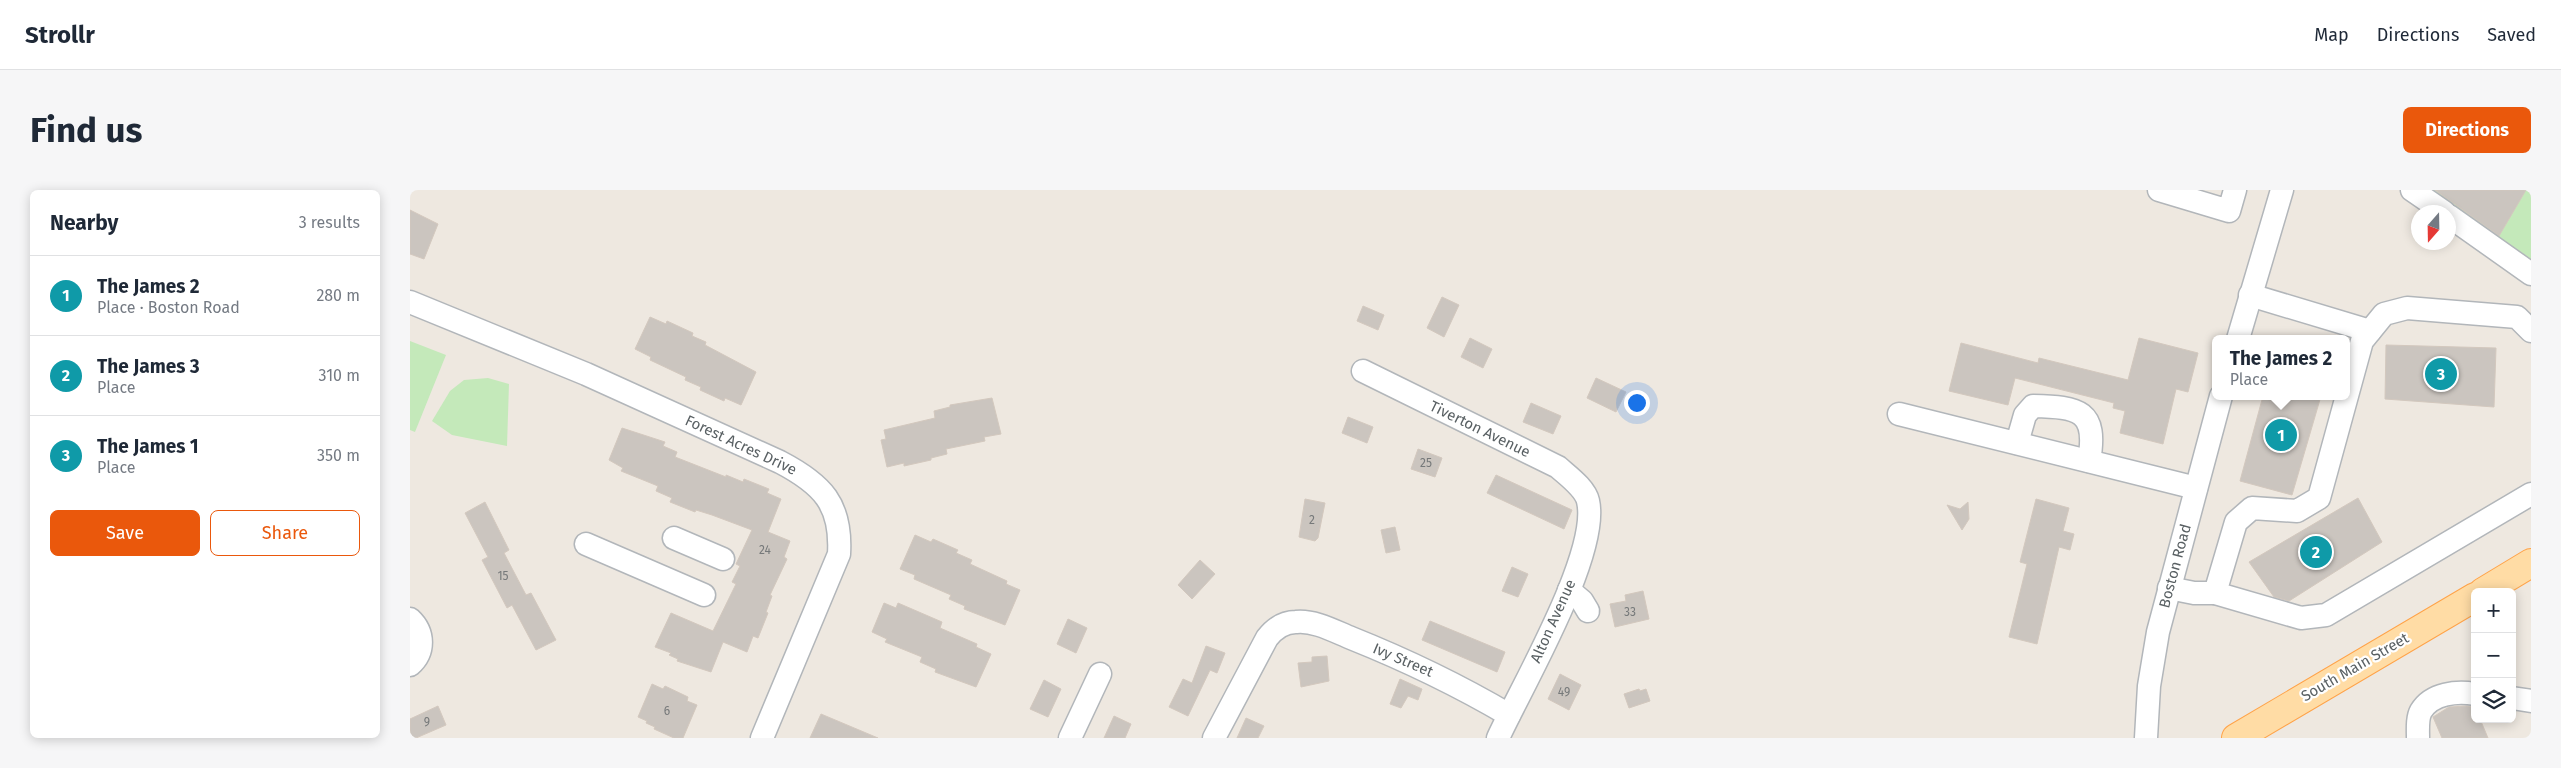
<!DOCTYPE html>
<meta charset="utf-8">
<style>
:root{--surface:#fff;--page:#f6f6f7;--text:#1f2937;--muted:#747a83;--line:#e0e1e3;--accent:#ea580c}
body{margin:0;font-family:"Fira Sans",sans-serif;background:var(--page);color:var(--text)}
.controls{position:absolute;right:15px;bottom:15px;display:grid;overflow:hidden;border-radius:8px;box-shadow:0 2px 12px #0003}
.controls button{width:45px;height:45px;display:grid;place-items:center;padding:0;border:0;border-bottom:1px solid var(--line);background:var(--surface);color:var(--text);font:25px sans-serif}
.compass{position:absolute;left:2001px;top:15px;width:45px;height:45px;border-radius:50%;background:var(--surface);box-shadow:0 2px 12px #0003;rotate:200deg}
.you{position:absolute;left:1226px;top:212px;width:18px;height:18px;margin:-12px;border:4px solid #fff;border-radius:50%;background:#1a73e8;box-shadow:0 0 0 8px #1a73e833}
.badge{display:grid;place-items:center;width:32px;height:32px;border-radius:50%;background:var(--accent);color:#fff;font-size:16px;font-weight:700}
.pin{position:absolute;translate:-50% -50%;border:2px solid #fff;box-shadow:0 1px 5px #0006}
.popup{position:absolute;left:1802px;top:145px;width:138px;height:65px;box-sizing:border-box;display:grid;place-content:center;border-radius:8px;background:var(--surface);filter:drop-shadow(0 1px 4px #0005);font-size:16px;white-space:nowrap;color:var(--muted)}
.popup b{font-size:19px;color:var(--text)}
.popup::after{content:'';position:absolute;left:50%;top:100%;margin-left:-10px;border:10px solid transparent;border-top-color:var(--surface)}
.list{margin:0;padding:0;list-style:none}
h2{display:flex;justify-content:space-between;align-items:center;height:65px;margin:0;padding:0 20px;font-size:21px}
h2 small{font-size:16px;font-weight:400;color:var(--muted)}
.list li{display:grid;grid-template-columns:32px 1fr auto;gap:15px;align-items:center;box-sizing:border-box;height:80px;padding:0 20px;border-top:1px solid var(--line)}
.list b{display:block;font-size:19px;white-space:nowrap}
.list p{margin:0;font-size:16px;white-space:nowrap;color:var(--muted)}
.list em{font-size:16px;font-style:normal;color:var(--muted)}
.actions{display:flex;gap:10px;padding:15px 20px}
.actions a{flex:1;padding:11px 0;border:1px solid var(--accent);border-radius:8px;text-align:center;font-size:18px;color:var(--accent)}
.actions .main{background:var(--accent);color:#fff}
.icon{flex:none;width:28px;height:28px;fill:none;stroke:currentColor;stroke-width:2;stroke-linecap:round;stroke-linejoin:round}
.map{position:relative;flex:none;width:2121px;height:548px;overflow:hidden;border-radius:8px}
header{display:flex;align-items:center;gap:30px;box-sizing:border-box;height:70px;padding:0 25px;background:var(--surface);border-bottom:1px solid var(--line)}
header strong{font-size:24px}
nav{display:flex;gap:28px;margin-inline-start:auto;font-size:18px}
.intro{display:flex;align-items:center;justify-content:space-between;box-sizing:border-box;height:120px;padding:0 30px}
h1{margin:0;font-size:35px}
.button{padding:12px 22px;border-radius:8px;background:var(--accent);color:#fff;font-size:18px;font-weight:700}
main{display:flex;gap:30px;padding:0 30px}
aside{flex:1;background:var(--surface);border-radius:8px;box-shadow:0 2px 12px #0003}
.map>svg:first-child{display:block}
</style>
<header>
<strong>Strollr</strong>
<nav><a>Map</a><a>Directions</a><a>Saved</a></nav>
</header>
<div class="intro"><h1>Find us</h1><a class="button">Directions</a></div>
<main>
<aside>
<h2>Nearby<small>3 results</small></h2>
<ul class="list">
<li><span class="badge" style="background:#0f9aa8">1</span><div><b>The James 2</b><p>Place · Boston Road</p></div><em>280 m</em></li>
<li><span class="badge" style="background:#0f9aa8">2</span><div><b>The James 3</b><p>Place</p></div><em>310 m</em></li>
<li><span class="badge" style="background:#0f9aa8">3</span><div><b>The James 1</b><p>Place</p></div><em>350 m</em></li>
</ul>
<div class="actions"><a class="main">Save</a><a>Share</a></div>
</aside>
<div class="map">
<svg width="2121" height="548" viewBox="0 0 2121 548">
<rect width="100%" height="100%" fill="#eee8e0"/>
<!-- green -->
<g fill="#c4e9ba">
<polygon points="2008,0 2121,0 2121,79"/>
<polygon points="0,151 36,165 5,242 0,240"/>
<polygon points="78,188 99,194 97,256 42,245 22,231 40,201 54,190"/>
</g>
<!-- building -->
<g fill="#cbc5bf" stroke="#d3c8be">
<polygon points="2025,0 2116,0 2089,46"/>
<polygon points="0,20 28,34 14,69 0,64"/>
<polygon points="1032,107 1049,115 1034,147 1017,138"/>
<polygon points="953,116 974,125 968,140 947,131"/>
<polygon points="240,127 256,134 257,131 283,143 282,146 296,152 295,155 346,182 331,215 315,208 314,211 290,200 291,197 275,190 276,187 240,170 241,167 225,159"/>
<polygon points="1060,148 1082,159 1073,178 1051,167"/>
<polygon points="1729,148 1788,163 1778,202 1766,199 1753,254 1710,243 1715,221 1703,218 1704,213 1605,188 1598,215 1539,201 1551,153 1628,173 1629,168 1718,190"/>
<polygon points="1976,155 2086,158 2084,217 1975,209"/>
<polygon points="1186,188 1216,202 1206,222 1177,208"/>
<polygon points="1853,206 1911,206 1882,305 1830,291"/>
<polygon points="582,208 591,244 574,247 575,251 536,259 537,264 521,268 521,270 494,276 494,273 477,277 471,250 476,249 474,240 525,228 524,221 540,217 540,215"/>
<polygon points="1121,213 1151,226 1143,244 1113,232"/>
<polygon points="938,227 963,237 957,253 932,243"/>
<polygon points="212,238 255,252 253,256 267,262 265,267 316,287 316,285 333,292 334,289 359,299 357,303 371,309 358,342 380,351 374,367 377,369 360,405 362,406 356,422 358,423 348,448 343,446 337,462 313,452 301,482 267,471 268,469 259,465 261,463 245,457 261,423 303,441 326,394 322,392 330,376 326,374 342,340 302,325 286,320 285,322 260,312 262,308 246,301 248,296 211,281 213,278 199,270"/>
<polygon points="1008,259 1032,268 1025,287 1001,279"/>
<polygon points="1086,285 1162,320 1154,339 1077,303"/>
<polygon points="1948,308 1972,352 1879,411 1864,407 1839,372"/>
<polygon points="895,309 915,313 908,348 905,351 889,347"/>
<polygon points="1626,309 1659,318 1653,341 1664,344 1660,360 1649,357 1627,454 1599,447 1617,374 1610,372"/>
<polygon points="75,312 99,360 94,363 116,405 121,403 146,450 126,460 102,415 97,418 72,370 78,367 55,323"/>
<polygon points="1558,312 1559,329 1552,340 1537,315 1550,319"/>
<polygon points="985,337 990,360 976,363 971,340"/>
<polygon points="505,345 521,352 523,349 548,360 546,363 562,370 560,374 597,391 596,394 610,400 595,435 554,419 555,416 539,409 541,405 504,389 505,385 490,379"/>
<polygon points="790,370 805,384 782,409 768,395"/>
<polygon points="1102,377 1118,384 1108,407 1092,401"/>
<polygon points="1233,401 1239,429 1205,437 1200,414 1216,411 1215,405"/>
<polygon points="474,413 486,418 488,413 532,432 530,438 567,454 566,457 581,464 566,497 525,482 526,479 510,472 512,467 475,452 477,449 462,442"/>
<polygon points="658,429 677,438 666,463 647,454"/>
<polygon points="1020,431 1095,462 1087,482 1012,450"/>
<polygon points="796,456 815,463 807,483 800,480 778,526 759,517 773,489 782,493"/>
<polygon points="917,466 919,491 891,497 888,473 902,472 902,467"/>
<polygon points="1150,484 1171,495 1159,520 1138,509"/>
<polygon points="990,489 1012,499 1008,510 998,506 991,518 980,514"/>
<polygon points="634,490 651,499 638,527 620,519"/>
<polygon points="242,494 253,499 255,496 278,507 277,511 287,515 273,548 264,548 244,539 245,537 236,533 237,531 228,527"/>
<polygon points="1229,499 1230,501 1236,499 1240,511 1219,518 1214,504"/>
<polygon points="28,516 36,535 6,548 0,548 0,529"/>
<polygon points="2057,516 2065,517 2065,529 2070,529 2078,548 2032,548 2023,527 2039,517"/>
<polygon points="411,524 468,548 400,548"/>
<polygon points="704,526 721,534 715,548 694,548"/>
<polygon points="836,528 854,536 848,548 827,548"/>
</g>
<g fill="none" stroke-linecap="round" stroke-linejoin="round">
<!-- minor casing -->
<g stroke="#b2b6ba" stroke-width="25">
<g id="minor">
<polyline points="1749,0 1819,21 1825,0"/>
<polyline points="2002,0 2034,22"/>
<polyline points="2039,26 2121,84"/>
<polyline points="1840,105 1960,141"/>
<path d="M 0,112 L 176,184 L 370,272 C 412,294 432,314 429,364 L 352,548"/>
<polyline points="2121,141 2107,127 1997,118 1974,124 1952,151 1909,308 1887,321 1842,318 1826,332 1805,403 1891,428 1916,425 2121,304"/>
<polyline points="1828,149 1872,0"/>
<path d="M 953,181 L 1148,277 C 1158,286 1175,298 1178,311 C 1190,363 1112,496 1088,548"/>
<polyline points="1489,224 1786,298"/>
<path d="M 1607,253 L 1615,225 L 1623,216 C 1669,217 1688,220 1679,271"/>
<polyline points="264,348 313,369"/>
<polyline points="176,354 294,405"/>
<polyline points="1759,398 1784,403 1805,403"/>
<polyline points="1159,400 1172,411 1178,421"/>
<path d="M 0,429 C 14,442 15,462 0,475"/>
<polyline points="2102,508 2121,511"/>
<polyline points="660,548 690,484"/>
<path d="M 804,548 L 857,448 C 864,439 874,432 886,432 C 904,430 924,441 941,448 C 996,470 1048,495 1099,525"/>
<polyline points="1736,548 1739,496 1748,442 1811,206"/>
<path d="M 2008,548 C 2008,540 2007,528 2011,521 C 2022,503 2047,501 2065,504"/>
</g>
</g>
<!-- major casing -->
<g stroke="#ffa349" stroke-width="30">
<g id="major">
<polyline points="2073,402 2121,373"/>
<polyline points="1826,548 2065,407"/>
</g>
</g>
<!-- minor -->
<use href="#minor" stroke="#fff" stroke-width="22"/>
<!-- major -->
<use href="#major" stroke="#ffdca5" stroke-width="28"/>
</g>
<g text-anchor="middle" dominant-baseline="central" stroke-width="4.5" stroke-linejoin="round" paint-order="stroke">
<!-- number labels -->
<g font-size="12" fill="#76797a">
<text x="1016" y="273">25</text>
<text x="902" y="330">2</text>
<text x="355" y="360">24</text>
<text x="93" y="386">15</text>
<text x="1220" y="422">33</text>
<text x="1154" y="502">49</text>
<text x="257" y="521">6</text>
<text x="17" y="532">9</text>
</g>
<!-- street labels -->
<g font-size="15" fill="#596063" stroke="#fff">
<text transform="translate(1070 239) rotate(26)">Tiverton Avenue</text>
<text transform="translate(331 255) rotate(25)">Forest Acres Drive</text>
<text transform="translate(1765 376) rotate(-75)">Boston Road</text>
<text transform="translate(1143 431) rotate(-66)">Alton Avenue</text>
<text transform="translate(993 470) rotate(23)">Ivy Street</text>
<text transform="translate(1945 477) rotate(-30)">South Main Street</text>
</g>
</g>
</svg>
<div class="controls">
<button>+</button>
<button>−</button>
<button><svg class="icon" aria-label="layers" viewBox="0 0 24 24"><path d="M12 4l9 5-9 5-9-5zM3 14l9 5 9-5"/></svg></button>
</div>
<svg class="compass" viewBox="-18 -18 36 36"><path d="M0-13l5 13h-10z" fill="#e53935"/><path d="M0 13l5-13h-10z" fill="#747a83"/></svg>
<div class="you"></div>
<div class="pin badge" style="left:1871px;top:245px;background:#0f9aa8">1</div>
<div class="popup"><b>The James 2</b>Place</div>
<div class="pin badge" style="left:1906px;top:362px;background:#0f9aa8">2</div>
<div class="pin badge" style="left:2031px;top:184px;background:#0f9aa8">3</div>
</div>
</main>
